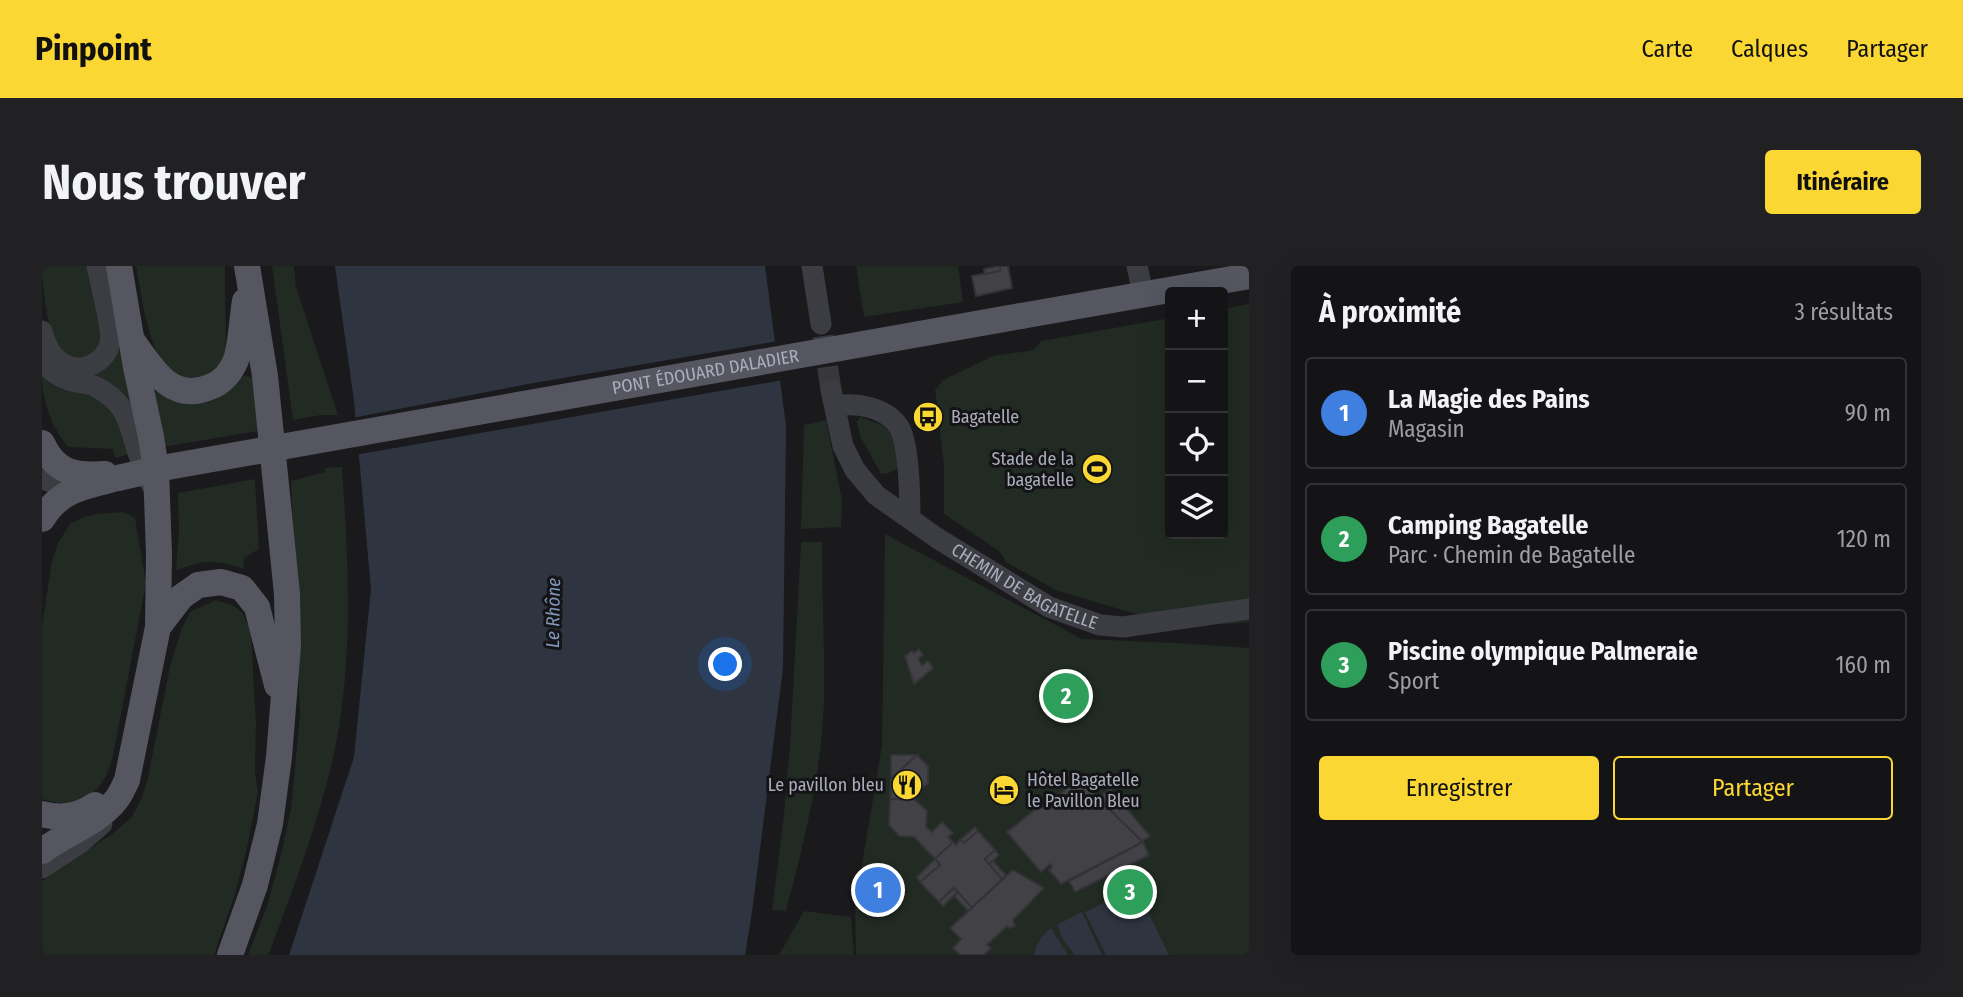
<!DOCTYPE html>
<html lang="fr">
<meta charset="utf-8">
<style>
:root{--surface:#141315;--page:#212022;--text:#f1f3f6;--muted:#9d9ea0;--line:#333234;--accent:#fad733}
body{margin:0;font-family:"Fira Sans Condensed",sans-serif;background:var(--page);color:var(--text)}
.controls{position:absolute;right:21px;top:21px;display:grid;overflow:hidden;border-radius:7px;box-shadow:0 7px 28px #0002}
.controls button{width:63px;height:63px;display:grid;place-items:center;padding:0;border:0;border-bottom:2px solid var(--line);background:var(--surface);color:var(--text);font:35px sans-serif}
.you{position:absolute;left:684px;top:399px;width:24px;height:24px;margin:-18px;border:5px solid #fff;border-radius:50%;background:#1a73e8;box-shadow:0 0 0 10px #1a73e833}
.badge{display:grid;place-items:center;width:46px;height:46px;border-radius:50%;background:var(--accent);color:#fff;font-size:23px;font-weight:700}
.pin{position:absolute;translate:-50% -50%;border:4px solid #fff;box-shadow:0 2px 7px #0006}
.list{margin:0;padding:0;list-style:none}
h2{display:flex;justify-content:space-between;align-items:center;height:91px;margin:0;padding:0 28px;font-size:30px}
h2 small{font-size:23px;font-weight:400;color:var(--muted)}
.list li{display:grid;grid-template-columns:46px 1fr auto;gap:21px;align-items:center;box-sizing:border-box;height:112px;margin:0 14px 14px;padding:0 14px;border:2px solid var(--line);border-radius:7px}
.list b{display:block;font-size:26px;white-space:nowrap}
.list p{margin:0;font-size:23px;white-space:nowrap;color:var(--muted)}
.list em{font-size:23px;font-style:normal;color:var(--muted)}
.actions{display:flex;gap:14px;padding:21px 28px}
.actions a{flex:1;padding:16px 0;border:2px solid var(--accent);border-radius:7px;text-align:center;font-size:24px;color:var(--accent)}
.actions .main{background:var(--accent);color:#111}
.icon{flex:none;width:38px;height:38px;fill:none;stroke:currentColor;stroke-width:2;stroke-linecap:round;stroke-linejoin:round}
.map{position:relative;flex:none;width:1207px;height:689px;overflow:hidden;border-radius:7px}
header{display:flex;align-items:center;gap:42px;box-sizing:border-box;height:98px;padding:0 35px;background:var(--accent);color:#111}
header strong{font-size:33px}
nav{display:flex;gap:38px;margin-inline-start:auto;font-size:24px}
.intro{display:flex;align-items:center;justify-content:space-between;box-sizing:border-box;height:168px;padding:0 42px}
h1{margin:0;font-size:49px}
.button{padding:18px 32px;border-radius:7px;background:var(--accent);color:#111;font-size:24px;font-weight:700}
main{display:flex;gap:42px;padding:0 42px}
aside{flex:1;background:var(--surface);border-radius:7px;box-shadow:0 7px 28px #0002}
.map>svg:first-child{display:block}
</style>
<header>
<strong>Pinpoint</strong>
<nav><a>Carte</a><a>Calques</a><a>Partager</a></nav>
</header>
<div class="intro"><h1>Nous trouver</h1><a class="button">Itinéraire</a></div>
<main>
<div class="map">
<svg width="1207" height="689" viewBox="0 0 1207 689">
<rect width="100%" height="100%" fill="#1a191c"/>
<!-- green -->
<g fill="#212a23">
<path d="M 0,0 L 48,0 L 59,73 L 56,83 L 42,93 C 34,91 27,91 21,86 C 5,73 3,31 0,11 Z"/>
<path d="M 94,0 L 183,0 L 184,88 C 177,101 171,108 157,113 C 109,129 100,29 94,0 Z"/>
<polygon points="230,0 252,0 254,21 296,149 279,149 251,154"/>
<polygon points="814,0 916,0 921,36 822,51"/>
<polygon points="1207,38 1207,356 1187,358 1118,355 1016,325 965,297 957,285 902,248 902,199 893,124 901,114 951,90 992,84 999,75 1128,52 1128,268 1181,268 1181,43"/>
<polygon points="79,82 92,144 48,113"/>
<path d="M 204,109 L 212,113 L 216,165 L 121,181 L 112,125 C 134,137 161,145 183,127 C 191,121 195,112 204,109 Z"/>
<path d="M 0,110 C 21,126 48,126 70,141 L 89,188 L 73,192 L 71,183 L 27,181 C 10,164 0,134 0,110 Z"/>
<path d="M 818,151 C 825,154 835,156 841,160 C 854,168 859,189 855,203 L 847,207 L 839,208 L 818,170 L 815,155 Z"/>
<polygon points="784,154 800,234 799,261 759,263 762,159"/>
<path d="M 300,201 C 306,288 311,375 297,461 C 284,538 255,612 228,685 L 226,689 L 206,689 L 225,640 L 238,592 L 249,543 L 258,449 L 249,215 L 283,206 L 283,202 Z"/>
<path d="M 213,213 L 217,283 L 202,292 L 201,303 C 174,294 161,293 134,305 L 137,265 L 136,227 Z"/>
<path d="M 81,246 L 93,252 L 104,317 L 71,490 C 62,527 38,546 0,533 L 0,359 L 10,295 L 16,277 L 28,258 L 42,251 L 55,248 Z"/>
<polygon points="843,268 1040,373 1135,377 1207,382 1207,689 814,689 813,640 840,479"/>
<path d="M 759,276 L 780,276 C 780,330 783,385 782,438 C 779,509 762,577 744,645 L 730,644 L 742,548 L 748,479 Z"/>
<polygon points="174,334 190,339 200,346 209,367 214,459 213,506 216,526 205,582 193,628 172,689 0,689 0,615 24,595 47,583 70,568 90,551 100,531 106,511 128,400 140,362 148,346"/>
<polygon points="762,645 809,651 812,689 737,689"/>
</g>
<!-- water -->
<g fill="#2e3541">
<polygon points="293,0 723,0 744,160 741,402 710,646 703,689 247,689 312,491 329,323 312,135"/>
<polygon points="1094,621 1127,689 1064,689 1043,646"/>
<polygon points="1040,646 1060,689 1033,689 1022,675 1015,659"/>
<path d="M 1009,662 L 1026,689 L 992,689 C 995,677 999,670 1009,662 Z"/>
</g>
<!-- pier -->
<polygon fill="#1a191c" points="736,75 741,114 313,189 310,152 486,118"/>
<!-- building -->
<g fill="#414146" stroke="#343338" stroke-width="2">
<polygon points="958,0 966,0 970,22 934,30 930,10 958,5"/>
<polygon points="958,0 958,5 943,8 942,3"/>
<polygon points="877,383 881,389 876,393 880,399 886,395 891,402 872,418 863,390 870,385 872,387"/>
<polygon points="849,489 875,489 849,513"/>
<polygon points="875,489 886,500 886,517 875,526 873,534 848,533 849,513"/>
<polygon points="1038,510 1056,532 1101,576 1019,618 1007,604 1010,601 1008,598 999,606 965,566 999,539 1001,541 1023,524 1021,522"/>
<polygon points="1068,523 1108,570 1100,575 1056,532"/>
<polygon points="848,533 873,534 885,545 884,561 890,566 900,556 911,567 906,571 911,576 893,593 872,571 857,570 847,559"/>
<polygon points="933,561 936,565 922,577 918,574"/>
<polygon points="936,565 953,584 943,593 960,613 930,642 912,622 897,636 878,616 898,599 893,593 911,576 914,579 918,574 922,577"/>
<polygon points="1101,576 1107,589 1033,626 1027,615"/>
<polygon points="953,584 957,589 947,598 943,593"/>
<polygon points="893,593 898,599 878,616 875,611"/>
<polygon points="951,595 964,609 960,613 947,598"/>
<polygon points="971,604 1002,622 971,654 973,660 967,662 965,660 945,679 949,682 942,689 918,689 911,682 919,673 908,662"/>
<polygon points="912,622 916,626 901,640 897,636"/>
<polygon points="916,626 930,642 926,645 912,630"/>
</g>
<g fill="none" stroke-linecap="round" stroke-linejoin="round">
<!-- minor-tunnel -->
<polyline stroke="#37373c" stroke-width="21" stroke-dasharray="21 10" stroke-linecap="butt" points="781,70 789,124"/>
<!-- minor -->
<g stroke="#3c3c43" stroke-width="21">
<polyline points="770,0 779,58"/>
<polyline points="1095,0 1101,28"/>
<path d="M 0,65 C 3,77 8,90 20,97 C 38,109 63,98 68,77 C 71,64 58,15 55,0"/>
<path d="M 0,96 C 8,104 16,111 27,114 C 36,117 46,117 54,121 C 85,136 87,158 96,187 C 100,198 105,208 109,218"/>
<path id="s1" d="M 789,124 L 801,180 L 813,204 L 834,229 L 895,272 L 1007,341 L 1058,359 L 1081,361 L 1207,343"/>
<path d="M 793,140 C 814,136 844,141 857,161 C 867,177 868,232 868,252"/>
<polyline points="0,213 22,220 39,221"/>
<polyline points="0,602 38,577 60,558"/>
</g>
<!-- major -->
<g stroke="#565660" stroke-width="26">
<polyline points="979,50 1207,10"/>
<path d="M 92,77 C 111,104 130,137 168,121 C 180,117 189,106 194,94 C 199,79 200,52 203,35"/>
<path d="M 0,177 C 13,207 33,210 63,208"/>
<path d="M 0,253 C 18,223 44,220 76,212"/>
<polyline points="116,361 139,331 156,319 179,316 200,322 215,341 235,419"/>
<path d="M 0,548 C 19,553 37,551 53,539"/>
<path d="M 0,585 C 24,567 55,558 74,534 C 79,528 82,520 85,514 L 116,361 L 117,288 L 114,203 L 109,171 L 94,101 L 77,0"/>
<polyline points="188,689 213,619 228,558 237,491 246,379 245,328 223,110 205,0"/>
</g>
<!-- major-bridge -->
<path stroke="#565660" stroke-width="26" id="s2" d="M 76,212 L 120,202 L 979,50"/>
</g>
<!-- icons -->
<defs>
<g id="bus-disc" transform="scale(1.575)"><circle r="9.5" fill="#fad733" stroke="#141417"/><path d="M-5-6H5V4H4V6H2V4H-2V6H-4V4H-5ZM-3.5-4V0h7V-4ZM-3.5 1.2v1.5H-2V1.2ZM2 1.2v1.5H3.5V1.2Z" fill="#111"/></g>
<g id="stadium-disc" transform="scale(1.575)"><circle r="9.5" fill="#fad733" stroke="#141417"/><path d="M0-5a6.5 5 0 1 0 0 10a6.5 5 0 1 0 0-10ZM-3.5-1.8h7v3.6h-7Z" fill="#111"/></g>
<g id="restaurant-disc" transform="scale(1.575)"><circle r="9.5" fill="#fad733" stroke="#141417"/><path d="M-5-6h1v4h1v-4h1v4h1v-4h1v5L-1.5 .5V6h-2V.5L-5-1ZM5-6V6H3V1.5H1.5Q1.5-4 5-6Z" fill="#111"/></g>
<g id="hotel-disc" transform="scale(1.575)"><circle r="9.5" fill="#fad733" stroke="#141417"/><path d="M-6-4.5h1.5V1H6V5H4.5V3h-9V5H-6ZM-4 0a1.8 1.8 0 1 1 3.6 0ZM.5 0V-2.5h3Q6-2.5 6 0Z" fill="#111"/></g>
</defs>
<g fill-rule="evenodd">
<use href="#bus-disc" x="886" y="151"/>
<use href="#stadium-disc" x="1055" y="203"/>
<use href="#restaurant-disc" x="865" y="519"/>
<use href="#hotel-disc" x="962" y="524"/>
</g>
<g text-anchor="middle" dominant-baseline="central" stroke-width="6" stroke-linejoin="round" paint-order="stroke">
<!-- street labels -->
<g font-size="18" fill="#abadbc" stroke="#141417">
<text stroke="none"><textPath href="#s2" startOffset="597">PONT ÉDOUARD DALADIER</textPath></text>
<text stroke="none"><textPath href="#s1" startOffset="292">CHEMIN DE BAGATELLE</textPath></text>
</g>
<!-- poi labels -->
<g font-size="18" fill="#abadbc" stroke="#141417" text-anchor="start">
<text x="909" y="151">Bagatelle</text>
<text x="1032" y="193" text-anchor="end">Stade de la<tspan x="1032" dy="21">bagatelle</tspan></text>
<text x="985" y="514">Hôtel Bagatelle<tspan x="985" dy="21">le Pavillon Bleu</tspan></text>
<text x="842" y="519" text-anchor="end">Le pavillon bleu</text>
</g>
<!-- water labels -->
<g font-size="19" font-style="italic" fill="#8195b7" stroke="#141417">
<text transform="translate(511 347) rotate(-89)">Le Rhône</text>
</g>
</g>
</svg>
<div class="controls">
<button>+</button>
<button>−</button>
<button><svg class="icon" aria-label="locate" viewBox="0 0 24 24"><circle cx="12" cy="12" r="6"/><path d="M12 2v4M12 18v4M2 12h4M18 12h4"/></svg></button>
<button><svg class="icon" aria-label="layers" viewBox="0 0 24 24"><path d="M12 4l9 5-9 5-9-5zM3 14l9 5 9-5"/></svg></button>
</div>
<div class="you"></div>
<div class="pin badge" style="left:836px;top:624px;background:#3f7fe0">1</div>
<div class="pin badge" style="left:1024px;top:430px;background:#2e9e5b">2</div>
<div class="pin badge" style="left:1088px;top:626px;background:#2e9e5b">3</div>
</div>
<aside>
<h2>À proximité<small>3 résultats</small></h2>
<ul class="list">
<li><span class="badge" style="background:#3f7fe0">1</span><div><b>La Magie des Pains</b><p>Magasin</p></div><em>90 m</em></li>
<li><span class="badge" style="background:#2e9e5b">2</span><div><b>Camping Bagatelle</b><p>Parc · Chemin de Bagatelle</p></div><em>120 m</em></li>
<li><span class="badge" style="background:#2e9e5b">3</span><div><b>Piscine olympique Palmeraie</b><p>Sport</p></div><em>160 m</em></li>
</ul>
<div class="actions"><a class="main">Enregistrer</a><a>Partager</a></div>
</aside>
</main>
